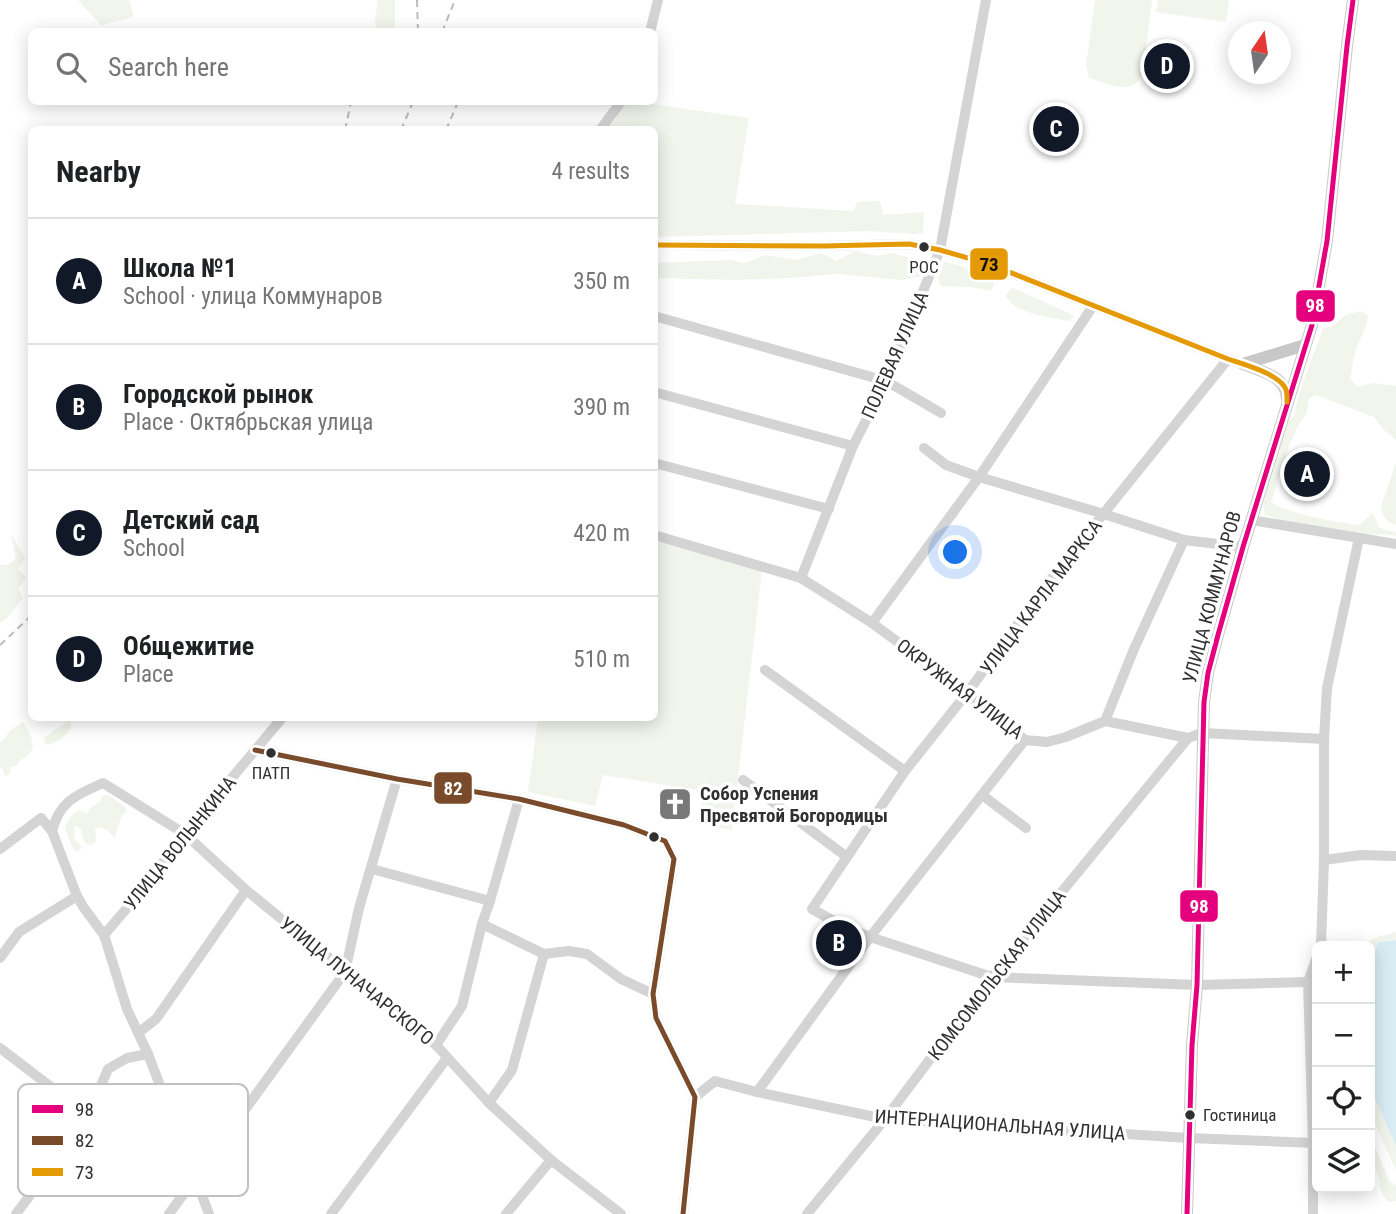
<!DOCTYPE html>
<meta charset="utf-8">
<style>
:root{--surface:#fff;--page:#f6f6f6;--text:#202124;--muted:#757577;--line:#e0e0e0;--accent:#111827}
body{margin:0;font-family:"Roboto Condensed",sans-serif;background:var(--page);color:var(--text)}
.controls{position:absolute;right:21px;bottom:21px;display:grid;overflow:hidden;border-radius:10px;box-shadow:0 4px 18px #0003}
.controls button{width:63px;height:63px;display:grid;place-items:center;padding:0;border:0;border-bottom:2px solid var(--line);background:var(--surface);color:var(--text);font:35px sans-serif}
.compass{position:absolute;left:1228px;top:21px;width:63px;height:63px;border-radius:50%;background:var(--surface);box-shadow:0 4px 18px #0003;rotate:13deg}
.you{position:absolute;left:956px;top:553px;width:24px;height:24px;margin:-18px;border:5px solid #fff;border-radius:50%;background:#1a73e8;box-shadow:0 0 0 10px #1a73e833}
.badge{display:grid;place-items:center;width:46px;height:46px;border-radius:50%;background:var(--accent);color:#fff;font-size:23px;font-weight:700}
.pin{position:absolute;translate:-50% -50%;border:4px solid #fff;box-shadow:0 2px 7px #0006}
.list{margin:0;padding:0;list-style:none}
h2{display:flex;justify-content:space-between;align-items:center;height:91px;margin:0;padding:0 28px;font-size:30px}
h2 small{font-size:23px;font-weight:400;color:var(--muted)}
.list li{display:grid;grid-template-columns:46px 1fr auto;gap:21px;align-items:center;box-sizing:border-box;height:126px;padding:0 28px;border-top:2px solid var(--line)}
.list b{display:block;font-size:26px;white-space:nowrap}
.list p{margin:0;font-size:23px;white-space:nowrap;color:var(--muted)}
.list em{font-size:23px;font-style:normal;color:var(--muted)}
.icon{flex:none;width:38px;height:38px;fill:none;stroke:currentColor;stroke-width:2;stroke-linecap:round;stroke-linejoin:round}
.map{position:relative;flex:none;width:1396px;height:1214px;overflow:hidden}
.search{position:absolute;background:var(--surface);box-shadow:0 4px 18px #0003;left:28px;top:28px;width:630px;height:77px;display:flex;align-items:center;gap:18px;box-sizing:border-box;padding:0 24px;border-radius:10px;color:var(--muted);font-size:26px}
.panel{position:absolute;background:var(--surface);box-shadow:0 4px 18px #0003;left:28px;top:126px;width:630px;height:595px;border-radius:10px}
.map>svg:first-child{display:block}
</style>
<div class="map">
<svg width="1396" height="1214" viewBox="0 0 1396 1214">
<rect width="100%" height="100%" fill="#fff"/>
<!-- green -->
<g fill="#f2f5ec">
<polygon points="78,0 129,0 134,17 101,25"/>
<polygon points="378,0 395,0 395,27 391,31 377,31 375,18"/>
<path d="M 1095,0 L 1152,0 L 1143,74 C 1142,76 1137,83 1135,84 C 1123,92 1102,82 1089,78 L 1086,65 Z"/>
<polygon points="1158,0 1229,0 1226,22 1156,12"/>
<polygon points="627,102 637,102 749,118 735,204 854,211 857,202 880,201 883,215 924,212 923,233 913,234 870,231 655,237 654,130 608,130"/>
<polygon points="855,251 877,256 893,253 910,258 930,260 923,276 902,280 837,274 792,278 733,280 655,278 655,263 731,260 744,263 766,255 796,260 821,253 837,261"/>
<polygon points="944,262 962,266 973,273 986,277 994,284 991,291 971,287 941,286 938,278"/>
<path d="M 1013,288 L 1075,316 L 1068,321 C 1053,318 1025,314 1012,304 C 1011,303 1006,296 1005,295 Z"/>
<path d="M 1361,311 L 1368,316 C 1366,330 1360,337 1356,350 C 1352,359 1353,368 1350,379 L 1357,387 L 1373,383 L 1396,386 L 1396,440 L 1384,430 L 1374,417 L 1316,395 L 1309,398 L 1307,413 L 1298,426 L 1289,446 L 1271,502 C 1284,513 1341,523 1359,525 L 1373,513 L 1379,527 L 1388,531 L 1396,532 L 1396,536 C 1383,533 1371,536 1358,534 C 1327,529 1295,524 1265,515 L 1263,505 L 1288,422 L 1294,416 L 1299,394 L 1323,328 L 1334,326 L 1345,315 Z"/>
<path d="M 1396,463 L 1396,525 C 1387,522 1381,516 1381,506 Z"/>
<polygon points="11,534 25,558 18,569 26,577 18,589 23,598 7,618 0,623 0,565 7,565 16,559"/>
<polygon points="655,541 762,570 732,830 699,824 704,791 603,775 595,806 528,792 538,718 654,718"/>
<path d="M 70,720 L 71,728 C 65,736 57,744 47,745 L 44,742 L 45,737 Z"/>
<path d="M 23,722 C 28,731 39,745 28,755 C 22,760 22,758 16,766 L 11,766 L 10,774 L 5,776 L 2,768 L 0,766 L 0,743 L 11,730 Z"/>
<path d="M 107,794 L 125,807 L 127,811 L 121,817 L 115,838 L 108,831 L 101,827 L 95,829 L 96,840 L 93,845 L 86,844 L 82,837 L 81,829 L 75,825 L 74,828 L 75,840 L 82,847 L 78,852 L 72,847 L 65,828 C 68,821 72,813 80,810 L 88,814 L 90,808 L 100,802 L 102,797 Z"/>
<polygon points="1396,932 1396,940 1378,942 1370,966 1370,946 1363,946 1377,937"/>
<polygon points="1370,1088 1396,1146 1396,1170 1370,1113"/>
<path d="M 1370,1132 C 1374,1149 1383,1164 1389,1181 L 1396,1185 L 1396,1201 L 1388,1202 L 1382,1194 L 1378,1174 L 1370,1157 Z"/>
</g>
<!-- water -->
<polygon fill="#d8edf3" points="1396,940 1396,1146 1370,1088 1370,966 1378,942"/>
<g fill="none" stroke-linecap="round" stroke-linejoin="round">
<!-- minor -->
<g stroke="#d4d4d4" stroke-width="10">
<polyline points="650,32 658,0"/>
<polyline points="600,130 621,102"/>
<polyline points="654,245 824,246 909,244 940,250 989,264 1228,359 1243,364"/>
<polyline points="654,316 886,381 941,413"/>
<polyline points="1228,359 1055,574 967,693 905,771 812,909 843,926 870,937 992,977 1197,985 1308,982"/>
<polyline points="654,392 853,446"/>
<polyline points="924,448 946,465 979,477 1104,514 1184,540 1243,547"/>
<polyline points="654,463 829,509"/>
<polyline points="1251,520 1396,544"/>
<polyline points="654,535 801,578 872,623 967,693 1025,740 1047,742 1066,737 1105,721 1188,738 1202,733 1324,739"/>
<polyline points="801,578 853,446 886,381 940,250 986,0"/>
<polyline points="872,623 979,477 1093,306"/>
<polyline points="765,670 905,771"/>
<polyline points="1105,721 1134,649 1184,540"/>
<polyline points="255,750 397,779 519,799 624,825 665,841 674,859 653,994 656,1018 695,1097 683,1214"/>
<polyline points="743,780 847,857"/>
<polyline points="982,795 1026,828"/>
<path d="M 52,831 C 60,800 77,795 103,783 L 185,834 L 246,890 L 436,1045 L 489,1103 L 551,1160 L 621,1214"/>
<polyline points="0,849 41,818 52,831 77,896 84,908 104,935 127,1009 148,1054 209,1214"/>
<polyline points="1324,860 1361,855 1396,856"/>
<polyline points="372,869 490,901"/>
<polyline points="482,924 544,954 569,951 587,954 621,979 653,994"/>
<polyline points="104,935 127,908 185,834 282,718"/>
<polyline points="1321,946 1324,860 1324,739 1327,688 1359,538"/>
<polyline points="0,958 19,932 77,896"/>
<polyline points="138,1033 156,1019 246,890"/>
<polyline points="436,1045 462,1006 482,924 490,901 519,799"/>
<polyline points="0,1048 51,1087"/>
<polyline points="757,1092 870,937 1025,740"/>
<polyline points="695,1097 715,1081 757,1092 885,1119 1189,1138 1313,1143"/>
<polyline points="489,1103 512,1070 544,954"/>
<polyline points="16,1214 83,1124 91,1109 108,1069 127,1058 148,1054"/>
<polyline points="169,1214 345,972 359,908 397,779"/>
<polyline points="331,1214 447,1058"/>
<polyline points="506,1214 551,1160"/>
<polyline points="807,1214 885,1119 992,977 1188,738"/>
<polyline points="1313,1214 1313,1143 1308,982 1317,957"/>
</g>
<!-- major -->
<g stroke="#c8c8c8" stroke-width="12">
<polyline points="1243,364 1305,345"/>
<path d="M 1243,364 C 1262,372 1287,376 1287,400"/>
<polyline points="1187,1214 1192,1045 1197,985 1204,702 1208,673 1218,635 1243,547 1312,325 1327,241 1347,46 1353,0"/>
</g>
<!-- rail -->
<g stroke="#bcbcbc" stroke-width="2" stroke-dasharray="7 5" stroke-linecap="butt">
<polyline points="417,0 418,32"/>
<polyline points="442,32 455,0"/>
<polyline points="345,130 351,102"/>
<polyline points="401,130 413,102"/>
<polyline points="446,130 458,102"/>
<polyline points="0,645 32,615"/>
</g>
<!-- bus-1 casing -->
<g stroke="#fff" stroke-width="10">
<polyline id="bus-1" points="1187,1214 1192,1045 1197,985 1204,702 1208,673 1218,635 1243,547 1312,325 1327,241 1347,46 1353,0"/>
</g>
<!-- bus-2 casing -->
<g stroke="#fff" stroke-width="10">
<polyline id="bus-2" points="255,750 397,779 519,799 624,825 665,841 674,859 653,994 656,1018 695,1097 683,1214"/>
</g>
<!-- bus-3 casing -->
<g stroke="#fff" stroke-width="10">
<path id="bus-3" d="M 654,245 L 824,246 L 909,244 L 940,250 L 989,264 L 1228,359 C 1243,364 1275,373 1284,386 C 1288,391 1287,396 1287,402"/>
</g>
<!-- bus-1 -->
<use href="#bus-1" stroke="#e5007d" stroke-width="5"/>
<!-- bus-2 -->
<use href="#bus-2" stroke="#7a4b2a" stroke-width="5"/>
<!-- bus-3 -->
<use href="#bus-3" stroke="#e39a05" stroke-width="5"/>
</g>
<!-- icons -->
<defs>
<g id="church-square" transform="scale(1.75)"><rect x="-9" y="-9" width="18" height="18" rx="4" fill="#787878" stroke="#fff"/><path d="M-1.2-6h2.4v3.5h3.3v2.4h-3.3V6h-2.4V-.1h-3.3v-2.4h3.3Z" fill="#fff"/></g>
</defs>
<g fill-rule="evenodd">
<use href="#church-square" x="675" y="804"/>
</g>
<!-- markers -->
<g fill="#303030" stroke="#fff" stroke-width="2.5">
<circle cx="924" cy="247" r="6"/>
<circle cx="271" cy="753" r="6"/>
<circle cx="654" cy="837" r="6"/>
<circle cx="1190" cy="1115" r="6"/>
</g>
<g text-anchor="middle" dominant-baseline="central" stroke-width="7" stroke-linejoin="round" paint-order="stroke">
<!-- bus labels -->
<g font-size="17" fill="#303030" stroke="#fff">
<text x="924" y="267">РОС</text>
<text x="271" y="773">ПАТП</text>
<text x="1203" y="1115" text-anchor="start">Гостиница</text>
</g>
<!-- street labels -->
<g font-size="19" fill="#303030" stroke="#fff">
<text transform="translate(895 355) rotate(-66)">ПОЛЕВАЯ УЛИЦА</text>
<text transform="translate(1041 597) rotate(-53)">УЛИЦА КАРЛА МАРКСА</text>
<text transform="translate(1212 597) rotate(-75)">УЛИЦА КОММУНАРОВ</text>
<text transform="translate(960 689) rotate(37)">ОКРУЖНАЯ УЛИЦА</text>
<text transform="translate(180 843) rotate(-51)">УЛИЦА ВОЛЫНКИНА</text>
<text transform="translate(997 975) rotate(-52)">КОМСОМОЛЬСКАЯ УЛИЦА</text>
<text transform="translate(357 981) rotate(39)">УЛИЦА ЛУНАЧАРСКОГО</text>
<text transform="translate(1000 1125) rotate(4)">ИНТЕРНАЦИОНАЛЬНАЯ УЛИЦА</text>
</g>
<!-- poi labels -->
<g font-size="19" font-weight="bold" fill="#303030" stroke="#fff" text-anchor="start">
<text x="700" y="793">Собор Успения<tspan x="700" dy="22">Пресвятой Богородицы</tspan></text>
</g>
</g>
<!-- legend -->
<rect x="18" y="1084" width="230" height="112" rx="10" fill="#fff" stroke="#c1c1c1" stroke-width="2"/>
<rect x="32" y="1105" width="31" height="8" fill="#e5007d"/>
<rect x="32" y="1136" width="31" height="9" fill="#7a4b2a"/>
<rect x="32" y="1168" width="31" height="8" fill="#e39a05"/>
<g font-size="19" fill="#303030">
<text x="75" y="1116">98</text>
<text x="75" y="1147">82</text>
<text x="75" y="1179">73</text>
</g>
<g stroke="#fff" stroke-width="2.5">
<rect x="969" y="247" width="40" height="34" rx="7" fill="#e39a05"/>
<rect x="1295" y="289" width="41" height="34" rx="7" fill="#e5007d"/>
<rect x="433" y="771" width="40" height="34" rx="7" fill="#7a4b2a"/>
<rect x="1179" y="889" width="40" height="34" rx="7" fill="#e5007d"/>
</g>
<g font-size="19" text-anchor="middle" font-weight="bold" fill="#fff">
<text x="1315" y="312">98</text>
<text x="453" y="795">82</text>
<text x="1199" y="913">98</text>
</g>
<g font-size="19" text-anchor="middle" font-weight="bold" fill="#111">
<text x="989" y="271">73</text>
</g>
</svg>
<div class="controls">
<button>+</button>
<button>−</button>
<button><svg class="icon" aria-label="locate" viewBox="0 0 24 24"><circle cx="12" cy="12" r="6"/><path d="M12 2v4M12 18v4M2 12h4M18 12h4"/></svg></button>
<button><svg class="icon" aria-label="layers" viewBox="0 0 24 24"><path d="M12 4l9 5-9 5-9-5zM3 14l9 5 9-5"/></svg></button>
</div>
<svg class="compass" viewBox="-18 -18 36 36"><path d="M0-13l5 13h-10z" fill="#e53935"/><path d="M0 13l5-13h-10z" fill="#757577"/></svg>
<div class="you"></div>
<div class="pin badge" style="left:1307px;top:474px">A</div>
<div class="pin badge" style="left:839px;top:943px">B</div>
<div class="pin badge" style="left:1056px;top:129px">C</div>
<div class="pin badge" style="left:1167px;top:66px">D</div>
<div class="search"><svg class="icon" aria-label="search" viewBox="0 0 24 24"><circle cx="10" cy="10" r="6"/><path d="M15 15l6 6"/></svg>Search here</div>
<section class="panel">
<h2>Nearby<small>4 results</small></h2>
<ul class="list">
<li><span class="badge">A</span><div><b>Школа №1</b><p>School · улица Коммунаров</p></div><em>350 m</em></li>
<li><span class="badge">B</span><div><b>Городской рынок</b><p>Place · Октябрьская улица</p></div><em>390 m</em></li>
<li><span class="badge">C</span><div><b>Детский сад</b><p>School</p></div><em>420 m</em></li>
<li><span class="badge">D</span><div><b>Общежитие</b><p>Place</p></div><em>510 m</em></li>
</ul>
</section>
</div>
